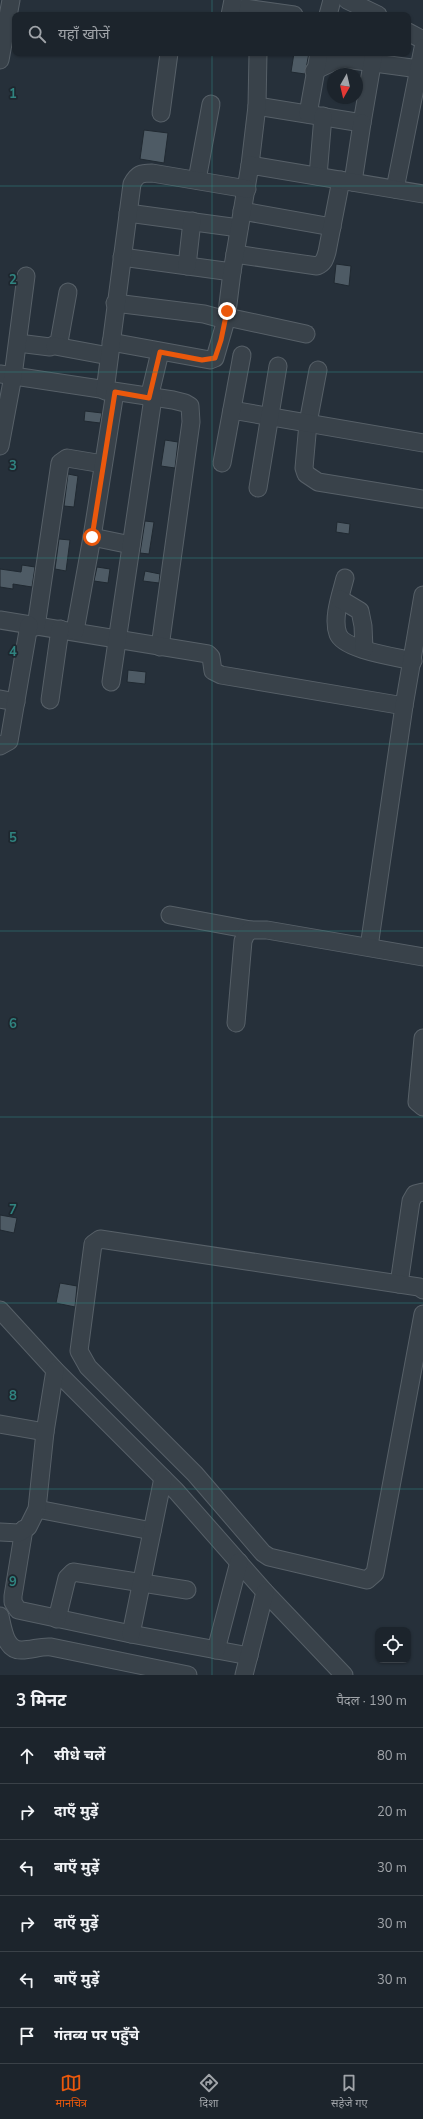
<!DOCTYPE html>
<html lang="hi">
<meta charset="utf-8">
<style>
:root{--surface:#1c242c;--page:#293038;--text:#f1f3f6;--muted:#a0a4a9;--line:#3a4148;--accent:#ea580c}
body{margin:0;font-family:"Nunito Sans","Noto Sans Devanagari",sans-serif;background:var(--page);color:var(--text)}
.controls{position:absolute;right:12px;bottom:12px;display:grid;overflow:hidden;border-radius:8px;box-shadow:0 1px 3px #0004}
.controls button{width:36px;height:36px;display:grid;place-items:center;padding:0;border:0;border-bottom:1px solid var(--line);background:var(--surface);color:var(--text);font:20px sans-serif}
.compass{position:absolute;left:327px;top:68px;width:36px;height:36px;border-radius:50%;background:var(--surface);box-shadow:0 1px 3px #0004;rotate:188deg}
.stop{position:absolute;width:12px;height:12px;margin:-9px;border:3px solid #ea580c;border-radius:50%;background:#fff}
.stop.end{background:#ea580c;border-color:#fff;box-shadow:0 1px 4px #0008}
.list{margin:0;padding:0;list-style:none}
h2{display:flex;justify-content:space-between;align-items:center;height:52px;margin:0;padding:0 16px;font-size:17px}
h2 small{font-size:13px;font-weight:400;color:var(--muted)}
.list li{display:grid;grid-template-columns:26px 1fr auto;gap:12px;align-items:center;box-sizing:border-box;height:56px;padding:0 16px;border-top:1px solid var(--line)}
.list b{display:block;font-size:15px;white-space:nowrap}
.list em{font-size:13px;font-style:normal;color:var(--muted)}
.icon{flex:none;width:22px;height:22px;fill:none;stroke:currentColor;stroke-width:2;stroke-linecap:round;stroke-linejoin:round}
.map{position:relative;flex:none;width:423px;height:1675px;overflow:hidden}
.search{position:absolute;background:var(--surface);box-shadow:0 1px 3px #0004;left:12px;right:12px;top:12px;height:44px;display:flex;align-items:center;gap:10px;box-sizing:border-box;padding:0 14px;border-radius:8px;color:var(--muted);font-size:15px}
.sheet{height:388px;background:var(--surface)}
nav{display:flex;justify-content:space-around;align-items:center;box-sizing:border-box;height:56px;border-top:1px solid var(--line);background:var(--surface);font-size:11px;color:var(--muted)}
nav a{display:grid;justify-items:center;gap:2px}
nav .on{color:var(--accent)}
.map>svg:first-child{display:block}
</style>
<div class="map">
<svg width="423" height="1675" viewBox="0 0 423 1675">
<rect width="100%" height="100%" fill="#26303a"/>
<!-- building -->
<g fill="#4e5b65" stroke="#202931">
<polygon points="294,53 309,53 305,74 291,72"/>
<polygon points="144,130 168,133 164,163 140,159"/>
<polygon points="336,264 351,266 349,286 334,283"/>
<polygon points="85,411 102,413 100,423 84,421"/>
<polygon points="165,440 178,442 175,468 161,466"/>
<polygon points="68,474 78,476 74,507 64,506"/>
<polygon points="145,521 154,522 149,554 140,553"/>
<polygon points="337,522 350,524 349,534 336,532"/>
<polygon points="59,539 70,540 66,571 55,569"/>
<polygon points="22,565 35,567 32,587 13,584 13,589 0,587 0,569 21,572"/>
<polygon points="97,567 110,569 108,583 94,581"/>
<polygon points="145,571 160,574 159,583 143,581"/>
<polygon points="128,670 146,672 145,684 127,682"/>
<polygon points="0,1215 17,1218 14,1233 0,1230"/>
<polygon points="60,1283 77,1286 75,1307 56,1303"/>
</g>
<g fill="none" stroke-linecap="round" stroke-linejoin="round">
<!-- minor casing -->
<g stroke="#576068" stroke-width="19">
<g id="minor">
<polyline points="347,0 378,15"/>
<polyline points="245,8 294,15"/>
<polyline points="230,15 233,0"/>
<polyline points="328,15 332,0"/>
<polyline points="408,32 423,40"/>
<polyline points="0,60 11,0"/>
<polyline points="314,71 335,61 345,59 419,69"/>
<polyline points="257,106 362,123 374,53"/>
<polyline points="161,113 169,53"/>
<polyline points="308,114 319,53"/>
<polyline points="250,165 257,106 258,53"/>
<polyline points="318,176 323,116"/>
<polyline points="197,180 211,104"/>
<polyline points="353,182 362,123"/>
<polyline points="395,189 423,48"/>
<polyline points="242,211 332,227"/>
<polyline points="128,213 239,228"/>
<path d="M 235,254 L 317,266 C 324,263 325,259 327,252 L 341,180"/>
<polyline points="122,257 232,272"/>
<polyline points="187,266 192,221"/>
<polyline points="115,303 204,314 226,320 232,272 250,165 423,194"/>
<polyline points="227,317 306,334"/>
<polyline points="111,342 210,360 215,358 226,320"/>
<polyline points="18,343 50,347 59,342 68,292"/>
<polyline points="55,346 109,356"/>
<polyline points="318,370 308,423 304,468 306,474 318,482 423,499"/>
<polyline points="0,374 173,400 185,403 190,406 191,422 160,647"/>
<path d="M 105,391 L 132,184 C 137,174 141,173 152,173 L 247,189"/>
<polyline points="149,398 160,352"/>
<polyline points="232,410 423,443"/>
<polyline points="0,446 13,376 26,276"/>
<polyline points="222,463 242,355"/>
<polyline points="258,488 278,366"/>
<polyline points="92,537 131,545"/>
<path d="M 345,578 C 341,594 332,618 338,634 C 344,650 397,657 413,661"/>
<polyline points="340,599 360,611 363,626 364,649"/>
<polyline points="0,620 208,654 211,657 213,671 221,675 404,706"/>
<polyline points="36,627 60,463 67,458 103,464"/>
<polyline points="75,631 92,537 115,392"/>
<polyline points="111,682 153,398"/>
<polyline points="0,699 16,702"/>
<polyline points="50,700 60,629"/>
<polyline points="0,746 9,741 29,625"/>
<polyline points="170,915 251,930"/>
<polyline points="369,947 404,706 423,595"/>
<polyline points="236,1023 243,941 246,934 251,930 267,930 423,957"/>
<polyline points="423,1038 417,1102 423,1107"/>
<polyline points="399,1284 411,1201 415,1194 423,1192"/>
<polyline points="423,1290 419,1287 100,1239 93,1244 79,1351 88,1367 195,1474 263,1553 269,1557 367,1580 375,1573 423,1314"/>
<polyline points="0,1310 55,1370 176,1491 265,1592 344,1675"/>
<polyline points="0,1424 45,1432"/>
<polyline points="37,1509 152,1531"/>
<polyline points="24,1529 13,1596 13,1602 18,1610 131,1634 249,1656"/>
<polyline points="0,1532 19,1533 28,1527 37,1509 45,1432 55,1370"/>
<path d="M 0,1616 C 3,1628 5,1651 22,1650 C 32,1650 41,1646 51,1647 L 188,1675"/>
<polyline points="57,1619 67,1578 73,1572 187,1590"/>
<polyline points="131,1634 163,1478"/>
<polyline points="216,1650 239,1562"/>
<polyline points="244,1675 265,1592"/>
</g>
</g>
<!-- minor -->
<use href="#minor" stroke="#39424a" stroke-width="17"/>
</g>
<g fill="none" stroke-linecap="round" stroke-linejoin="round">
<!-- route -->
<polyline stroke="#ea580c" stroke-width="5" points="92,537 115,392 149,398 160,352 202,360 215,358 221,340 227,311"/>
</g>
<!-- grid -->
<path fill="none" stroke="#308480" stroke-width="1" stroke-opacity="0.55" d="M 212,0 L 212,15M 212,53 L 212,1675M 0,186 L 423,186M 0,372 L 423,372M 0,558 L 423,558M 0,744 L 423,744M 0,931 L 423,931M 0,1117 L 423,1117M 0,1303 L 423,1303M 0,1489 L 423,1489"/>
<g font-size="13" text-anchor="middle" font-weight="bold" fill="#308480" stroke="#1e272f" stroke-width="3.5" stroke-linejoin="round" paint-order="stroke">
<text x="13" y="98">1</text>
<text x="13" y="284">2</text>
<text x="13" y="470">3</text>
<text x="13" y="656">4</text>
<text x="13" y="842">5</text>
<text x="13" y="1028">6</text>
<text x="13" y="1214">7</text>
<text x="13" y="1400">8</text>
<text x="13" y="1586">9</text>
</g>
</svg>
<div class="controls">
<button><svg class="icon" aria-label="locate" viewBox="0 0 24 24"><circle cx="12" cy="12" r="6"/><path d="M12 2v4M12 18v4M2 12h4M18 12h4"/></svg></button>
</div>
<svg class="compass" viewBox="-18 -18 36 36"><path d="M0-13l5 13h-10z" fill="#e53935"/><path d="M0 13l5-13h-10z" fill="#a0a4a9"/></svg>
<div class="stop" style="left:92px;top:537px"></div>
<div class="stop end" style="left:227px;top:311px"></div>
<div class="search"><svg class="icon" aria-label="search" viewBox="0 0 24 24"><circle cx="10" cy="10" r="6"/><path d="M15 15l6 6"/></svg>यहाँ खोजें</div>
</div>
<section class="sheet">
<h2>3 मिनट<small>पैदल · 190 m</small></h2>
<ul class="list">
<li><svg class="icon" aria-label="ahead" viewBox="0 0 24 24"><path d="M12 20V5M6 11l6-6 6 6"/></svg><div><b>सीधे चलें</b></div><em>80 m</em></li>
<li><svg class="icon" aria-label="right" viewBox="0 0 24 24"><path d="M7 20v-9h11M14 6l5 5-5 5"/></svg><div><b>दाएँ मुड़ें</b></div><em>20 m</em></li>
<li><svg class="icon" aria-label="left" viewBox="0 0 24 24"><path d="M17 20v-9H6M10 6l-5 5 5 5"/></svg><div><b>बाएँ मुड़ें</b></div><em>30 m</em></li>
<li><svg class="icon" aria-label="right" viewBox="0 0 24 24"><path d="M7 20v-9h11M14 6l5 5-5 5"/></svg><div><b>दाएँ मुड़ें</b></div><em>30 m</em></li>
<li><svg class="icon" aria-label="left" viewBox="0 0 24 24"><path d="M17 20v-9H6M10 6l-5 5 5 5"/></svg><div><b>बाएँ मुड़ें</b></div><em>30 m</em></li>
<li><svg class="icon" aria-label="arrive" viewBox="0 0 24 24"><path d="M6 21V4h12l-3 4 3 4H6"/></svg><div><b>गंतव्य पर पहुँचे</b></div></li>
</ul>
</section>
<nav>
<a class="on"><svg class="icon" aria-label="map" viewBox="0 0 24 24"><path d="M3 6l6-2 6 2 6-2v14l-6 2-6-2-6 2zM9 4v14M15 6v14"/></svg>मानचित्र</a>
<a><svg class="icon" aria-label="directions" viewBox="0 0 24 24"><path d="M12 3l9 9-9 9-9-9zM9 14v-3h6M13 9l2 2-2 2"/></svg>दिशा</a>
<a><svg class="icon" aria-label="saved" viewBox="0 0 24 24"><path d="M7 4h10v16l-5-4-5 4z"/></svg>सहेजे गए</a>
</nav>
